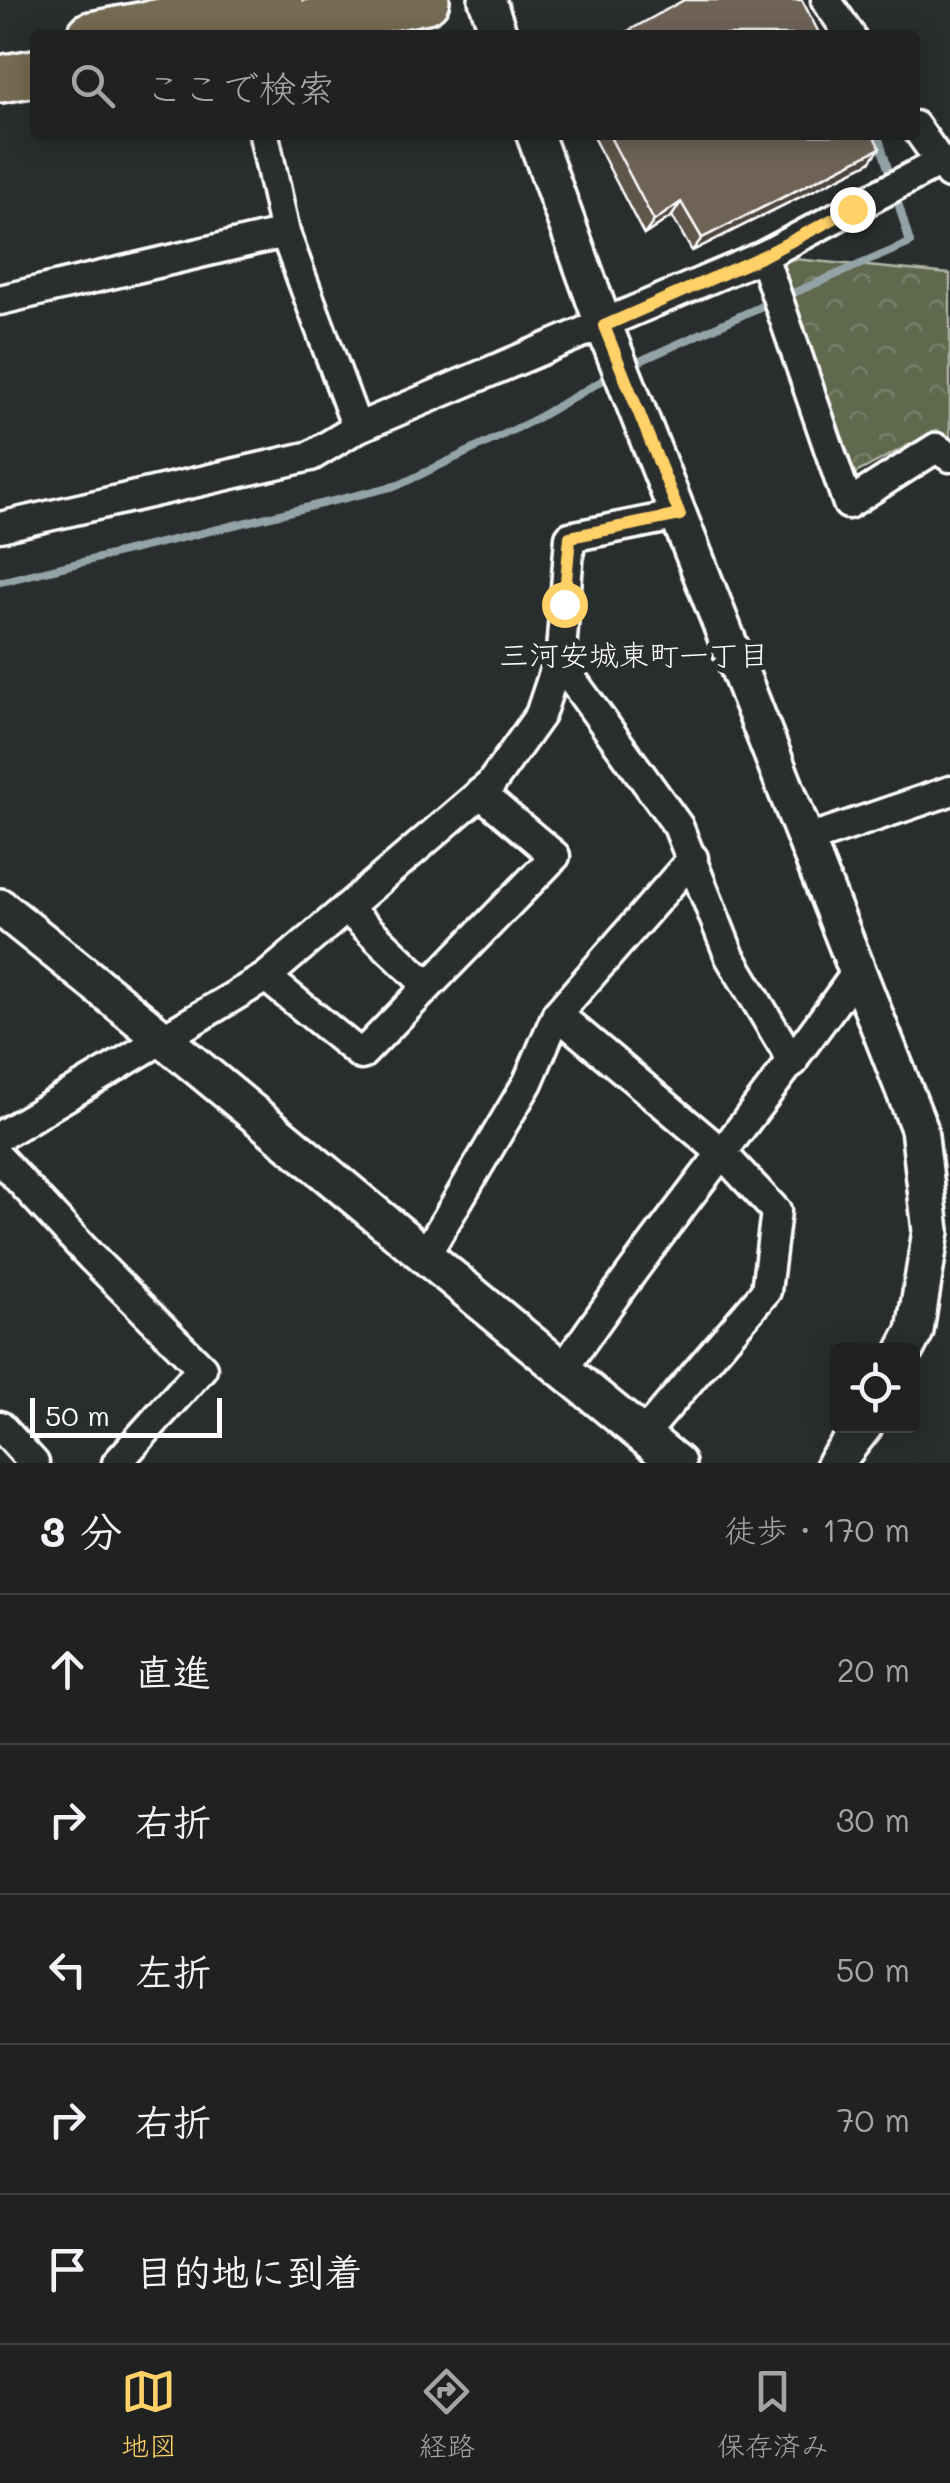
<!DOCTYPE html>
<html lang="ja">
<meta charset="utf-8">
<style>
:root{--surface:#202222;--page:#282a2a;--text:#f1f3f6;--muted:#a2a4a5;--line:#3d3f40;--accent:#ffd166}
body{margin:0;font-family:Mali,"Klee One",sans-serif;background:var(--page);color:var(--text)}
.controls{position:absolute;right:30px;bottom:30px;display:grid;overflow:hidden;border-radius:10px;box-shadow:0 5px 25px #0003}
.controls button{width:90px;height:90px;display:grid;place-items:center;padding:0;border:0;border-bottom:2px solid var(--line);background:var(--surface);color:var(--text);font:50px sans-serif}
.scale{position:absolute;left:30px;bottom:25px;width:192px;box-sizing:border-box;padding-left:10px;border:5px solid #fff;border-top:0;font-size:28px;line-height:35px;white-space:nowrap;color:#fff;-webkit-text-stroke:8px #2a2d2e;paint-order:stroke}
.stop{position:absolute;width:30px;height:30px;margin:-22px;border:8px solid #ffd166;border-radius:50%;background:#fff}
.stop.end{background:#ffd166;border-color:#fff;box-shadow:0 2px 10px #0008}
.list{margin:0;padding:0;list-style:none}
h2{display:flex;justify-content:space-between;align-items:center;height:130px;margin:0;padding:0 40px;font-size:42px}
h2 small{font-size:32px;font-weight:400;color:var(--muted)}
.list li{display:grid;grid-template-columns:65px 1fr auto;gap:30px;align-items:center;box-sizing:border-box;height:150px;padding:0 40px;border-top:2px solid var(--line)}
.list b{display:block;font-size:38px;white-space:nowrap}
.list em{font-size:32px;font-style:normal;color:var(--muted)}
.icon{flex:none;width:55px;height:55px;fill:none;stroke:currentColor;stroke-width:2;stroke-linecap:round;stroke-linejoin:round}
.map{position:relative;flex:none;width:950px;height:1463px;overflow:hidden}
.search{position:absolute;background:var(--surface);box-shadow:0 5px 25px #0003;left:30px;right:30px;top:30px;height:110px;display:flex;align-items:center;gap:25px;box-sizing:border-box;padding:0 35px;border-radius:10px;color:var(--muted);font-size:38px}
.sheet{height:880px;background:var(--surface)}
nav{display:flex;justify-content:space-around;align-items:center;box-sizing:border-box;height:140px;border-top:2px solid var(--line);background:var(--surface);font-size:28px;color:var(--muted)}
nav a{display:grid;justify-items:center;gap:5px}
nav .on{color:var(--accent)}
.map>svg:first-child{display:block}
</style>
<div class="map">
<svg width="950" height="1463" viewBox="0 0 950 1463">
<defs>
<pattern id="park-crowns" width="20" height="18" patternUnits="userSpaceOnUse" patternTransform="scale(2.5)"><rect width="20" height="18" fill="#61684e"/><path d="M2 6a3 3 0 1 1 6 0M12 15a3 3 0 1 1 6 0" fill="none" stroke="#797f69"/></pattern>
</defs>
<rect width="100%" height="100%" fill="#2a2d2e"/>
<filter id="ink" filterUnits="userSpaceOnUse"><feTurbulence type="fractalNoise" baseFrequency=".01" numOctaves="2"/><feDisplacementMap in="SourceGraphic" scale="20" xChannelSelector="R" yChannelSelector="G"/><feConvolveMatrix kernelMatrix="1 2 1 2 8 2 1 2 1" color-interpolation-filters="sRGB"/></filter>
<g filter="url(#ink)">
<!-- park -->
<polygon fill="url(#park-crowns)" stroke="#b0b4a6" stroke-width="2.5" points="763,256 950,274 950,439 937,430 839,482"/>
<g fill="none" stroke-linecap="round" stroke-linejoin="round">
<!-- stream -->
<g stroke="#92a4a7" stroke-width="8">
<polyline points="784,297 910,243 878,135"/>
<polyline points="629,366 771,302"/>
<polyline points="0,582 399,485 532,421 612,375"/>
</g>
<!-- minor casing -->
<g stroke="#fff" stroke-width="35">
<g id="minor">
<polyline points="826,0 850,35"/>
<polyline points="915,126 949,174"/>
<polyline points="264,135 285,233 357,428"/>
<polyline points="763,256 848,504 936,448 950,457"/>
<polyline points="0,300 285,233"/>
<polyline points="0,527 311,456 357,428 763,256 940,162"/>
<polyline points="558,660 678,826 730,957 793,1062"/>
<polyline points="806,840 950,791"/>
<polyline points="347,909 428,986"/>
<polyline points="266,977 361,1055 555,856 480,793"/>
<polyline points="557,1014 722,1153 776,1211 766,1291 643,1435"/>
<polyline points="0,1136 266,977 490,785 540,715 561,652 570,537 680,515"/>
<polyline points="0,1159 91,1257 202,1368 117,1463"/>
<polyline points="426,1254 528,1082 557,1014 693,858"/>
<path d="M 562,1371 C 655,1234 761,1107 857,972"/>
<polyline points="0,1426 34,1463"/>
</g>
</g>
<!-- tertiary casing -->
<g stroke="#fff" stroke-width="42">
<g id="tertiary">
<polyline points="487,0 499,35"/>
<polyline points="535,135 604,326 919,1128 931,1231 915,1331 905,1350"/>
<path d="M 0,907 C 229,1089 450,1279 677,1463"/>
<polyline points="835,1463 864,1426"/>
</g>
</g>
<!-- primary casing -->
<g stroke="#fff" stroke-width="52">
<g id="primary">
<polyline points="91,35 279,0"/>
<polyline points="251,35 426,0"/>
<polyline points="0,79 35,73"/>
</g>
</g>
<!-- minor -->
<use href="#minor" stroke="#2a2d2e" stroke-width="28"/>
<!-- tertiary -->
<use href="#tertiary" stroke="#2a2d2e" stroke-width="35"/>
<!-- primary -->
<use href="#primary" stroke="#746b52" stroke-width="45"/>
</g>
<!-- wall -->
<polygon fill="#5f5548" stroke="#fff" stroke-width="2.5" points="592,135 873,135 870,162 692,251 672,216 644,235"/>
<!-- shaded-wall -->
<g fill="#4d453b" stroke="#fff" stroke-width="2.5">
<polygon points="880,148 870,162 692,251 702,238"/>
<polygon points="681,202 672,216 644,235 654,221"/>
</g>
<!-- building -->
<g fill="#6e6354" stroke="#fff" stroke-width="2.5">
<polygon points="684,0 802,0 820,35 621,35"/>
<polygon points="609,135 873,135 880,148 702,238 681,202 654,221"/>
</g>
</g>
<g fill="none" stroke-linecap="round" stroke-linejoin="round" filter="url(#ink)">
<!-- route -->
<polyline stroke="#ffd166" stroke-width="12" points="564,604 570,537 680,515 604,326 763,256 852,209"/>
</g>
<g text-anchor="middle" dominant-baseline="central" stroke-width="10" stroke-linejoin="round" paint-order="stroke">
<!-- neighbourhood labels -->
<g font-size="30" fill="#fff" stroke="#2a2d2e">
<text x="634" y="654">三河安城東町一丁目</text>
</g>
</g>
</svg>
<div class="controls">
<button><svg class="icon" aria-label="locate" viewBox="0 0 24 24"><circle cx="12" cy="12" r="6"/><path d="M12 2v4M12 18v4M2 12h4M18 12h4"/></svg></button>
</div>
<div class="scale">50 m</div>
<div class="stop" style="left:564px;top:604px"></div>
<div class="stop end" style="left:852px;top:209px"></div>
<div class="search"><svg class="icon" aria-label="search" viewBox="0 0 24 24"><circle cx="10" cy="10" r="6"/><path d="M15 15l6 6"/></svg>ここで検索</div>
</div>
<section class="sheet">
<h2>3 分<small>徒歩 · 170 m</small></h2>
<ul class="list">
<li><svg class="icon" aria-label="ahead" viewBox="0 0 24 24"><path d="M12 20V5M6 11l6-6 6 6"/></svg><div><b>直進</b></div><em>20 m</em></li>
<li><svg class="icon" aria-label="right" viewBox="0 0 24 24"><path d="M7 20v-9h11M14 6l5 5-5 5"/></svg><div><b>右折</b></div><em>30 m</em></li>
<li><svg class="icon" aria-label="left" viewBox="0 0 24 24"><path d="M17 20v-9H6M10 6l-5 5 5 5"/></svg><div><b>左折</b></div><em>50 m</em></li>
<li><svg class="icon" aria-label="right" viewBox="0 0 24 24"><path d="M7 20v-9h11M14 6l5 5-5 5"/></svg><div><b>右折</b></div><em>70 m</em></li>
<li><svg class="icon" aria-label="arrive" viewBox="0 0 24 24"><path d="M6 21V4h12l-3 4 3 4H6"/></svg><div><b>目的地に到着</b></div></li>
</ul>
</section>
<nav>
<a class="on"><svg class="icon" aria-label="map" viewBox="0 0 24 24"><path d="M3 6l6-2 6 2 6-2v14l-6 2-6-2-6 2zM9 4v14M15 6v14"/></svg>地図</a>
<a><svg class="icon" aria-label="directions" viewBox="0 0 24 24"><path d="M12 3l9 9-9 9-9-9zM9 14v-3h6M13 9l2 2-2 2"/></svg>経路</a>
<a><svg class="icon" aria-label="saved" viewBox="0 0 24 24"><path d="M7 4h10v16l-5-4-5 4z"/></svg>保存済み</a>
</nav>
